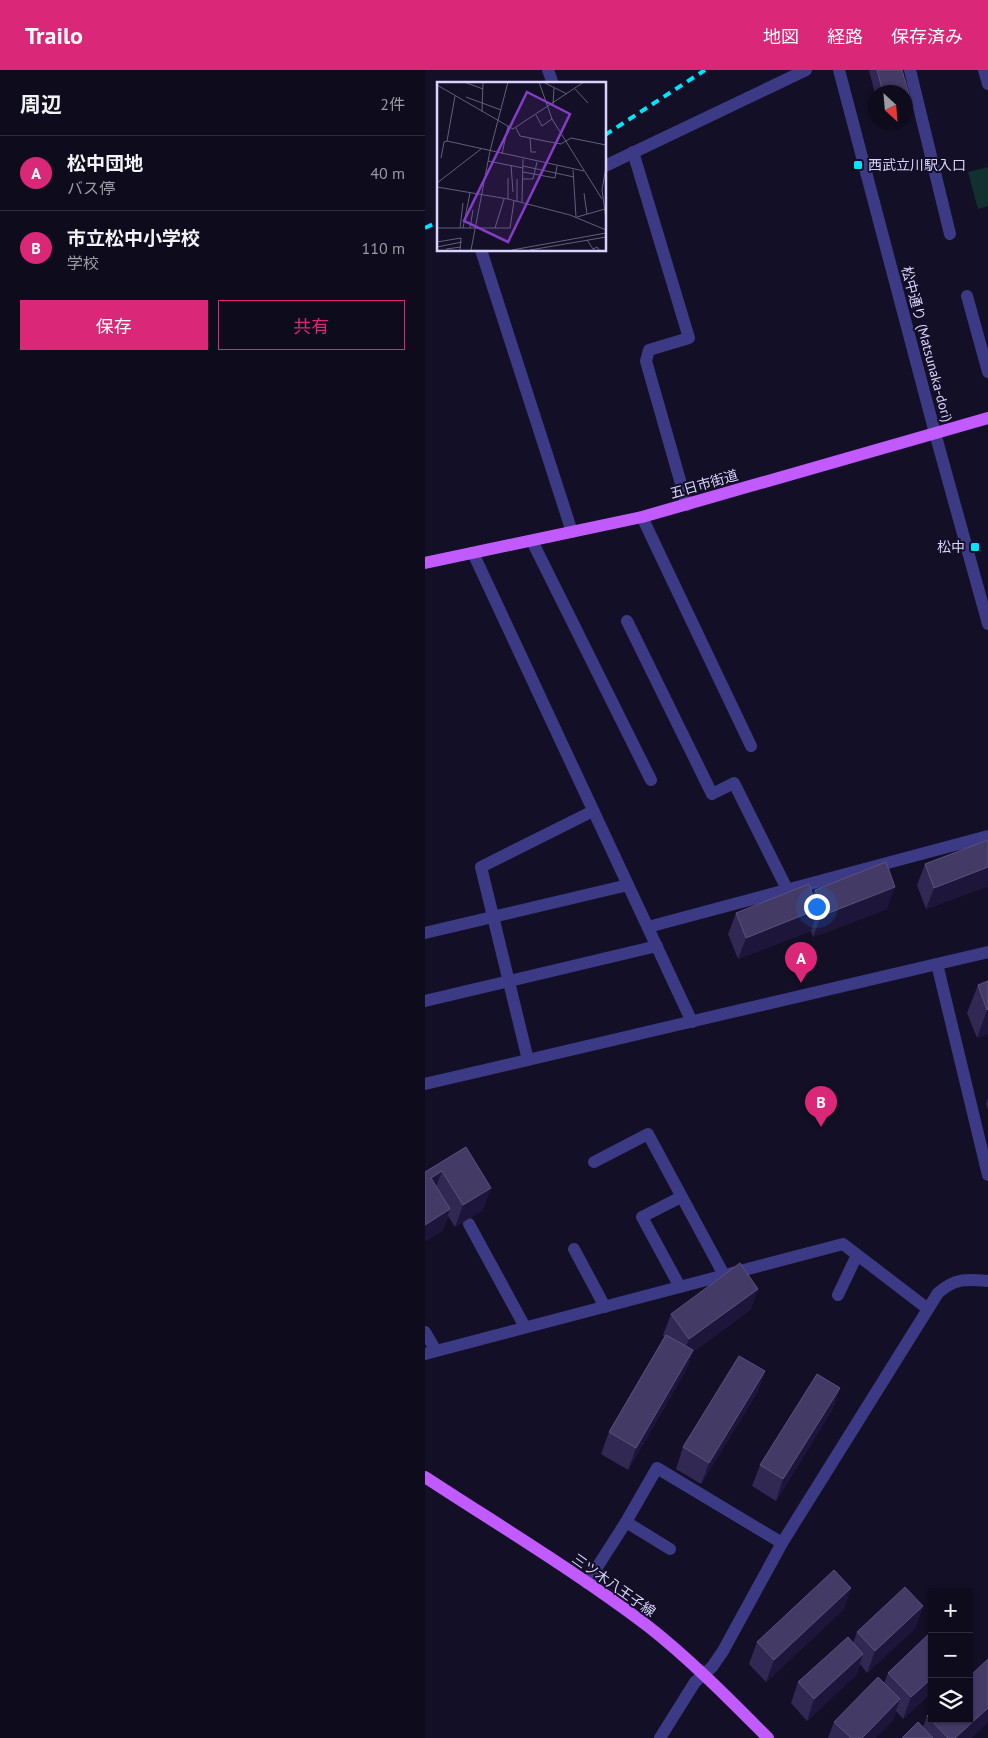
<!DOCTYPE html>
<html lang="ja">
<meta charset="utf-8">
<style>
:root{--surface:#0e0b1c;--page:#171425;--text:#f1f3f6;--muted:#9b9ba3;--line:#2e2b3b;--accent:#db2777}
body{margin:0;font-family:"PT Sans","Noto Sans JP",sans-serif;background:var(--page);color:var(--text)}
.controls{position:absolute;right:15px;bottom:15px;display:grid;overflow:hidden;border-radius:0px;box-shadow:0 1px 4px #0004}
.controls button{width:45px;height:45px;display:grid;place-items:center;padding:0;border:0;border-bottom:1px solid var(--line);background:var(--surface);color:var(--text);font:25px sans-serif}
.compass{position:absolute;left:443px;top:15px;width:45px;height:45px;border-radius:50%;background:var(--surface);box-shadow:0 1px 4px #0004;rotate:154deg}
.you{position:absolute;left:391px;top:836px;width:18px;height:18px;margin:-12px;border:4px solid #fff;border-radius:50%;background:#1a73e8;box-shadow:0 0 0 8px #1a73e833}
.badge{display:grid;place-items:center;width:32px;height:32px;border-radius:50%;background:var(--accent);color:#fff;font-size:16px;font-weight:700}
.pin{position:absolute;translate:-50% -41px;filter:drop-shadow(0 1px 2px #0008)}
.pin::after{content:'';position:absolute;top:26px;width:18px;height:15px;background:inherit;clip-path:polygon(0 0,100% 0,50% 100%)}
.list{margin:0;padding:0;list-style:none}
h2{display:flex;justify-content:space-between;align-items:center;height:65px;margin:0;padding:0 20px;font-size:21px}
h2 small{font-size:16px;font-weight:400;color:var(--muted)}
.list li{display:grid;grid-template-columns:32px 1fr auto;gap:15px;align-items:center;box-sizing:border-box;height:75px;padding:0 20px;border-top:1px solid var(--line)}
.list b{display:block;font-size:19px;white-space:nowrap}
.list p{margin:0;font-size:16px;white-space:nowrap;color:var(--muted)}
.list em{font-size:16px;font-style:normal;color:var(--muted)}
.actions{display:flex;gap:10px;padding:15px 20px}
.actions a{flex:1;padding:11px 0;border:1px solid var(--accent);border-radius:0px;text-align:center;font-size:18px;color:var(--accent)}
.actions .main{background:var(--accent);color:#fff}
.icon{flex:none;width:28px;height:28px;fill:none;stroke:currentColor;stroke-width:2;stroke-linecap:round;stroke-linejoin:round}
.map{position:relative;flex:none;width:563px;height:1668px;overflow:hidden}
header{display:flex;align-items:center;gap:30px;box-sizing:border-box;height:70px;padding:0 25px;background:var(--accent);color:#fff}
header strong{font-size:24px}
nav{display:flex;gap:28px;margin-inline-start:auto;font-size:18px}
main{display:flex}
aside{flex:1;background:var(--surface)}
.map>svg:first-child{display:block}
</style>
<header>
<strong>Trailo</strong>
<nav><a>地図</a><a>経路</a><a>保存済み</a></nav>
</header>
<main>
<aside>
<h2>周辺<small>2件</small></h2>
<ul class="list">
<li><span class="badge">A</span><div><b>松中団地</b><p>バス停</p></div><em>40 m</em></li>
<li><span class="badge">B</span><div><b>市立松中小学校</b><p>学校</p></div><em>110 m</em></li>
</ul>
<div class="actions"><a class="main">保存</a><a>共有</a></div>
</aside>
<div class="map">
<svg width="563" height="1668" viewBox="0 0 563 1668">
<rect width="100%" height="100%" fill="#130f26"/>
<!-- green -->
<polygon fill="#12302f" points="563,97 563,136 553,139 543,102"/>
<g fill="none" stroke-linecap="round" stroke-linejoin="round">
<!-- minor -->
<g stroke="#3d3a85" stroke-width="12">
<polyline points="123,0 128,14"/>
<polyline points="414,0 510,363 563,554"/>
<polyline points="485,0 525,164"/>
<polyline points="559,0 563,14"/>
<polyline points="208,82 264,268 224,280 221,291 262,435"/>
<polyline points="180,96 381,0"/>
<polyline points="56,180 147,462"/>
<polyline points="542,226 563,302"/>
<polyline points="217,447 326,676"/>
<polyline points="107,471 226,710"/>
<polyline points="48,483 267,952"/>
<polyline points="202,551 287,724 309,713 362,819"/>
<polyline points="223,857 563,766"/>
<polyline points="0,863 203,815"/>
<polyline points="512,894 563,1105"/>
<polyline points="0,931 232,876"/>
<polyline points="103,990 56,797 168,741"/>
<polyline points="0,1014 563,882"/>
<polyline points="169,1092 223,1064 299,1205"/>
<polyline points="44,1154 100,1257"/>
<polyline points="149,1179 180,1237"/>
<polyline points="255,1217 217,1147 256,1127"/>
<polyline points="413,1225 432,1185"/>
<polyline points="0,1262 11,1281"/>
<polyline points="0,1284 418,1174 503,1239"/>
<polyline points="201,1452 245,1479"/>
<polyline points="162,1513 201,1452 232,1398 357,1473"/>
<path d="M 235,1668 L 270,1612 L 287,1597 L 298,1581 L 357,1473 L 513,1223 C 530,1208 541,1209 563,1211"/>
</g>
<!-- major -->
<g stroke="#c25bff" stroke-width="12">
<polyline points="0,493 217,447 563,348"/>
<path d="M 0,1407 C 75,1456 153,1503 224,1557 C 267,1591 305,1630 343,1668"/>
</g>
<!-- rail -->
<g stroke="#00e5ff" stroke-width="4" stroke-dasharray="8 6" stroke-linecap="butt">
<polyline points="180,65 280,0"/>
<polyline points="0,158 14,151"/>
</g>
</g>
<!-- wall -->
<g fill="#312854">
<polygon points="444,0 477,0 487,35 482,47 480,48 480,22 450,22 450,24"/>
<polygon points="563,770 563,816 501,839 492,815 500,794"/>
<polygon points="390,820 462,839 388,867 386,861 313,889 303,864 311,843 388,825"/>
<polygon points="563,911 563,964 552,968 542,943 553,915"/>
<polygon points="563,1028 563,1040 561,1034"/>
<polygon points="41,1077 58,1140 30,1157 23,1146 17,1161 0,1171 0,1102"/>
<polygon points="333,1219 325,1240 268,1282 260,1302 203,1400 176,1384 184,1362 239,1267 238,1265 246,1244"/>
<polygon points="340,1301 332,1323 276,1414 251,1399 258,1377"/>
<polygon points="415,1318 407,1340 351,1431 327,1416 335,1395"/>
<polygon points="426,1518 418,1540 341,1612 324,1594 332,1572"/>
<polygon points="498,1536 490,1558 442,1603 435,1594 431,1605 382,1651 366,1633 373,1612 428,1573 432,1562"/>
<polygon points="507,1561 507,1622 478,1649 471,1641 467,1651 450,1668 403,1668 409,1652 459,1613 463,1603"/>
<polygon points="502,1646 563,1652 546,1668 477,1668 498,1657"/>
</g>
<!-- shaded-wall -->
<g fill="#1d163a">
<polygon points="487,35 482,47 480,48 480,37"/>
<polygon points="563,797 563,816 501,839 509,818"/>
<polygon points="470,817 462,839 388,867 396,846"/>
<polygon points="393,839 386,861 313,889 321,868"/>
<polygon points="563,939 563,964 552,968 562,940"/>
<polygon points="17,1101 9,1123 6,1108"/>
<polygon points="66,1118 58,1140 30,1157 38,1135"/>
<polygon points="25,1139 17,1161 0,1171 0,1155"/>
<polygon points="333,1219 325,1240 268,1282 260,1302 203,1400 211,1378 256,1290 264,1269"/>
<polygon points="340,1301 332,1323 276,1414 284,1393"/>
<polygon points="415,1318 407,1340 351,1431 358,1409"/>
<polygon points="426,1518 418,1540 341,1612 349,1590"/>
<polygon points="498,1536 490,1558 442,1603 450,1581"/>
<polygon points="438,1584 431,1605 382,1651 389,1629"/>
<polygon points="507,1608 507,1622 478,1649 486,1627"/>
<polygon points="475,1629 467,1651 450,1668 437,1668"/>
<polygon points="563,1638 563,1652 546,1668 530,1668"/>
</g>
<!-- building -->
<g fill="#433a66" stroke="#5a527e">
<polygon points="452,0 477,0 487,35 480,37 480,22 458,22"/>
<polygon points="563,770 563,797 509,818 500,794"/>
<polygon points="461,792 470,817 396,846 393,839 321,868 311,843 384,814 391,835 395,833 390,820"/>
<polygon points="563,911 563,939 562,940 553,915"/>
<polygon points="41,1077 66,1118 38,1135 17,1101 6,1108 25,1139 0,1155 0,1102"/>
<polygon points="315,1193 333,1219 264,1269 246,1244"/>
<polygon points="241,1265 268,1280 211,1378 184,1362"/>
<polygon points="314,1286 340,1301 284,1393 258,1377"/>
<polygon points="392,1304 415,1318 358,1409 335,1395"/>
<polygon points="409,1500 426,1518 349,1590 332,1572"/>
<polygon points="480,1517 498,1536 450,1581 432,1562"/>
<polygon points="507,1561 507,1608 486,1627 463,1603"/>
<polygon points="423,1567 438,1584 389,1629 373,1612"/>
<polygon points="563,1589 563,1638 530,1668 523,1668 502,1646 507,1641 507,1649 544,1649 544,1607"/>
<polygon points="453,1607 475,1629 437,1668 426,1668 409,1652"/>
<polygon points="493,1652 508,1668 477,1668"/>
</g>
<!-- markers -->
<g fill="#00e5ff" stroke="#130f26" stroke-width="2">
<rect x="428" y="90" width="10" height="10" rx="2.5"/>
<rect x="545" y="472" width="10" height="10" rx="2.5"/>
</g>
<g text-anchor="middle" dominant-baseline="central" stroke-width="4" stroke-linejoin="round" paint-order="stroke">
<!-- poi labels -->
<g font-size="14" fill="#d9d4ff" stroke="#130f26" text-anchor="start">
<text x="443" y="95">西武立川駅入口</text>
<text x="540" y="477" text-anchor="end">松中</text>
</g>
<!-- street labels -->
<g font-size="14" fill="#d9d4ff" stroke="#130f26">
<text transform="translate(502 274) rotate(75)">松中通り (Matsunaka-dori)</text>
<text transform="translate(279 414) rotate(-16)">五日市街道</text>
<text transform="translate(189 1515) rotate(35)">三ツ木八王子線</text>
</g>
</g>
<!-- overview -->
<g transform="translate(12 12)">
<rect width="169" height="169" fill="#130f26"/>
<path fill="none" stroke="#625e7d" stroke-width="1" d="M 27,0 L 46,7M 102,0 L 115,37 L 165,117M 106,0 L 130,12M 0,3 L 76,47 L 147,0M 138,7 L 151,21M 18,14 L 10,59 L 147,89M 29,15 L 64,28M 116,22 L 117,6M 45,30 L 46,0M 99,33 L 105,44 L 115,37M 79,46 L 83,54 L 113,60 L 124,62 L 134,56 L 169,63M 93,56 L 94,70 L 99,70M 65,72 L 71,44M 4,76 L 7,60 L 10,59M 51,79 L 86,86M 74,83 L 76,110M 86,84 L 137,95M 169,85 L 165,108 L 169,137M 136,88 L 139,135M 86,90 L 118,96 L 120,84M 80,97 L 80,119M 86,97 L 96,97 L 100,80M 0,101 L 44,67M 0,105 L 71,117 L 133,133 L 169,148M 147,111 L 150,132M 71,117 L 71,96M 85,120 L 86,77M 140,135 L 168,127M 0,146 L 73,146 L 77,119M 23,146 L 26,121M 26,146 L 33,111M 33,146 L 36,128M 58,146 L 67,117M 150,158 L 156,167 L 160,165 L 162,168M 0,160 L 24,156 L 23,168M 0,165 L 25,160M 9,167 L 24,165M 34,168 L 53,69 L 71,0M 75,168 L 169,151M 93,168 L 169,155"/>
<path fill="#843dc5" fill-opacity="0.15" stroke="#843dc5" stroke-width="2.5" d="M 90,10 L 133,32 L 71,160 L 27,139 Z"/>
<rect width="169" height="169" fill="none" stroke="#d9d4ff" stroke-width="2.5"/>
</g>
</svg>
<div class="controls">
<button>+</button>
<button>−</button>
<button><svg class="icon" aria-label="layers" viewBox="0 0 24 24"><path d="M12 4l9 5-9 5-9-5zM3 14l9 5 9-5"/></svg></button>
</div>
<svg class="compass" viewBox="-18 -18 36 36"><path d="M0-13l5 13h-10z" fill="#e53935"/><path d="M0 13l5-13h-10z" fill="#9b9ba3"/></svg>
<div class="you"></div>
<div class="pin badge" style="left:376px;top:913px">A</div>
<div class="pin badge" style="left:396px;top:1057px">B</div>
</div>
</main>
